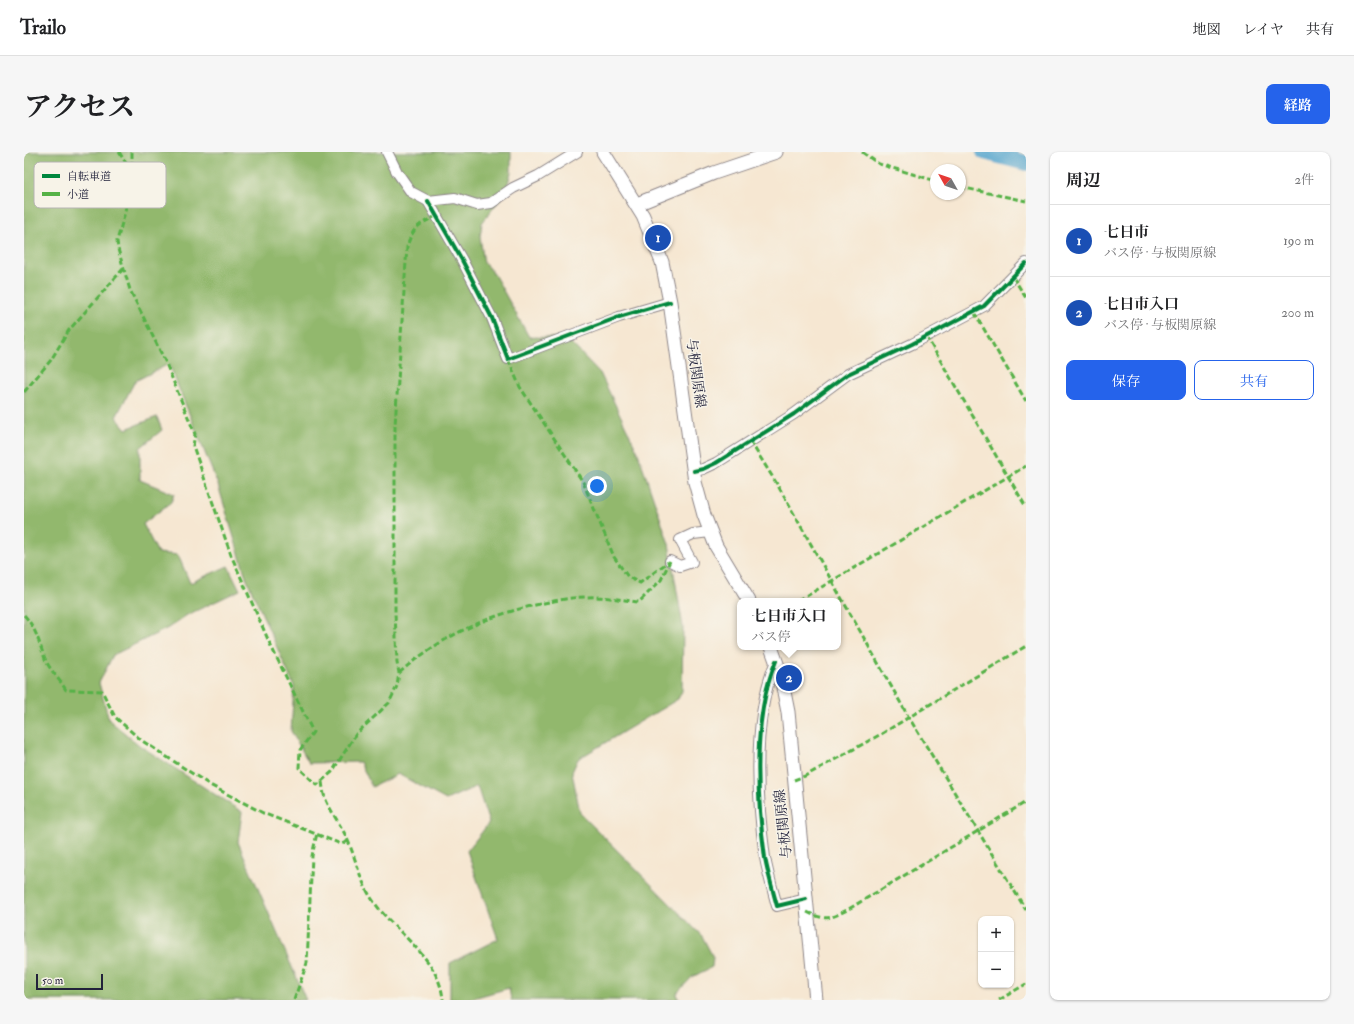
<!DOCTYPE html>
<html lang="ja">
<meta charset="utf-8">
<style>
:root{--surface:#fff;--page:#f6f6f6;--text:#202124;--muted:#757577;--line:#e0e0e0;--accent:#2563eb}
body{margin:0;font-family:"IM FELL Double Pica","Noto Serif JP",serif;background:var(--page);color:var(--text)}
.controls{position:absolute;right:12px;bottom:12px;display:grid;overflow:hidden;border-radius:8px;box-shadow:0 1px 3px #0004}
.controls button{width:36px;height:36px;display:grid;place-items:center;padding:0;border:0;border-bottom:1px solid var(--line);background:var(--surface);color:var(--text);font:20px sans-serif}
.compass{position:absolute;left:906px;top:12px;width:36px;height:36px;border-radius:50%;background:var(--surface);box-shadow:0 1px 3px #0004;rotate:310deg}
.scale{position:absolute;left:12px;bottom:10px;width:67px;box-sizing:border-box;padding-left:4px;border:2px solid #22223b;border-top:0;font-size:11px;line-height:14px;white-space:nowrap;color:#22223b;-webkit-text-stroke:3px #f7f3e8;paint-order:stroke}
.you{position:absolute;left:573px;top:334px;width:14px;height:14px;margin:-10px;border:3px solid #fff;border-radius:50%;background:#1a73e8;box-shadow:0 0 0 6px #1a73e833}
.badge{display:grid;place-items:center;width:26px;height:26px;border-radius:50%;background:var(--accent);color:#fff;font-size:13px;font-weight:700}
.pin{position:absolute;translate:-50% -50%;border:2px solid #fff;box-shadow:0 1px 4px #0006}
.popup{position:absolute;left:713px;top:446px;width:104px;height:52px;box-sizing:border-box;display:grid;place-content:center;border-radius:8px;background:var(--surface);filter:drop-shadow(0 1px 3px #0005);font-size:13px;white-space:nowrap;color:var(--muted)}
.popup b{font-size:15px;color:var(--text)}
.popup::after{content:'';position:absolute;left:50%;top:100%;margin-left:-8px;border:8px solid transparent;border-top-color:var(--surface)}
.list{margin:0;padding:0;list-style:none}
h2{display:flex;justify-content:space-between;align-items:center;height:52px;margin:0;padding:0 16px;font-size:17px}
h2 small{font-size:13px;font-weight:400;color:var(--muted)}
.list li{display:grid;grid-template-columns:26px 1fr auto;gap:12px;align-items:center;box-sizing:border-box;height:72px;padding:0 16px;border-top:1px solid var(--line)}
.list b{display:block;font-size:15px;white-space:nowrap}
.list p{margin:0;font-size:13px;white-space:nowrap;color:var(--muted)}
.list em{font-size:13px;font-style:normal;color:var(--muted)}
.actions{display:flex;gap:8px;padding:12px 16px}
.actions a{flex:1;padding:9px 0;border:1px solid var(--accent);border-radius:8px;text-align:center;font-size:14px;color:var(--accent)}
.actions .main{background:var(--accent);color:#fff}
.map{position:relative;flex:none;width:1002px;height:848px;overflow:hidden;border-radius:8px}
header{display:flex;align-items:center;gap:24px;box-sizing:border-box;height:56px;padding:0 20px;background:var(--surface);border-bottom:1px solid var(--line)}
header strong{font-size:19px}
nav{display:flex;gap:22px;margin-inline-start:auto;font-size:14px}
.intro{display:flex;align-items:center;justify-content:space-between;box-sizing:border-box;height:96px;padding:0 24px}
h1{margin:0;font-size:28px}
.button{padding:10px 18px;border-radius:8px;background:var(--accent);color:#fff;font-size:14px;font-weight:700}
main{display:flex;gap:24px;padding:0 24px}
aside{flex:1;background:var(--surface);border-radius:8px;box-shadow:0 1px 3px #0004}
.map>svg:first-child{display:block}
</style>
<header>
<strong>Trailo</strong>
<nav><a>地図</a><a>レイヤ</a><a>共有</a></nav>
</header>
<div class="intro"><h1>アクセス</h1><a class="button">経路</a></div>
<main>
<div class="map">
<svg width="1002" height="848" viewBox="0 0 1002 848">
<rect width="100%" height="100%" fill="#f7f3e8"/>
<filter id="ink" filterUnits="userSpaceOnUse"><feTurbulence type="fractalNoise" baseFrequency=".025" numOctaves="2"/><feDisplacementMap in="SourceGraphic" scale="8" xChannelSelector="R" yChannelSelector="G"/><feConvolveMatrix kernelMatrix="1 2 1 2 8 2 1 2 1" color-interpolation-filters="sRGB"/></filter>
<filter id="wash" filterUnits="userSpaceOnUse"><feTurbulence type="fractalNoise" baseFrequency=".012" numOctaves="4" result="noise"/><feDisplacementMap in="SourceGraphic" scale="16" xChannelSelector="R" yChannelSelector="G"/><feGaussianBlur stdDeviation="0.9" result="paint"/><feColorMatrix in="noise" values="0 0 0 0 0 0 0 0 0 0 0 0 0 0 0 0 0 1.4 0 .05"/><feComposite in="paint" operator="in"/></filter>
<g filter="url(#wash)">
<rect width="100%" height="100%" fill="#f6e7d2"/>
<!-- forest -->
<polygon fill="#92b86d" stroke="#5a6d54" points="0,0 487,0 487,20 482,39 458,71 456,85 460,111 470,122 505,185 542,186 576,221 613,298 645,392 659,475 658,539 654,547 554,607 548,620 556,661 678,784 689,805 688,815 668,825 653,841 654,847 658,848 487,848 485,836 442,848 426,848 426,811 474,787 443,699 465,671 453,634 422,648 374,622 348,635 336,610 285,611 267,579 270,534 223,428 194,333 145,212 111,229 92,265 102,277 133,265 138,278 116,296 116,328 150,342 147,350 119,372 134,401 154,403 166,431 204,414 216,438 163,463 144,476 89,503 75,531 85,568 115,593 218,660 214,690 282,848 0,848"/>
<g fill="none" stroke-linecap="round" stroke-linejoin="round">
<!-- river -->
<polyline stroke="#54a5ce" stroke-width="16" points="960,0 1002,11"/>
</g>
</g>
<g filter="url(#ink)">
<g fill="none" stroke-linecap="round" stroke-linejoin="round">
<!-- minor casing -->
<g stroke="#8c8486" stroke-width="12">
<g id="minor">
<polyline points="363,0 373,20 387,40 404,49 431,46 453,53 467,51 489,36 514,24 553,0"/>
<polyline points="404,49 438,108 468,166 484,207 595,165 646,150"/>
<polyline points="670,319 679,317 692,311 770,262 824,222 888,192 960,154 1002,111"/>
<polyline points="646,409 656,414 668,410 656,388 669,382 686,380"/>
<path d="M 752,509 C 728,566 733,647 741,706 C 744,722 749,739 753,754 L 782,747"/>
</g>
</g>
<!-- major casing -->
<g stroke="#8c8486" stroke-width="15">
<g id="major">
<polyline points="579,0 619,64 638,110 646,150 671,330 680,363 692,394 725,449"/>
<polyline points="613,52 690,21 752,0"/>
<polyline points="747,495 756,520 764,560 792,848"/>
</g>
</g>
<!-- minor -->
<use href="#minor" stroke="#fff" stroke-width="10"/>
<!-- major -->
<use href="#major" stroke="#fff" stroke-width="13"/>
<!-- quiet -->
<g stroke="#55b146" stroke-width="3" stroke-dasharray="6 3" stroke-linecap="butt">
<polyline points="95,0 108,21"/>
<path d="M 108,0 L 108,21 L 101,60 L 93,89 L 94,97 L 106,138 L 141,209 L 171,282 L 169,294 L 207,403 L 246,492 L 289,580 L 276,598 L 275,616 L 293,633 L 308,620 L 332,582 L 365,551 L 373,534 L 375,521 L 373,511 L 371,460 L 371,273 L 383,95 C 389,75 394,73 412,64"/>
<polyline points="838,0 855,12 912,29"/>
<polyline points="936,35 1002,49"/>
<polyline points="989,125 1002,146"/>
<polyline points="950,160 1002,249"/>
<polyline points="902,184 1002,355"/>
<polyline points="484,207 496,235 559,330 590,405 604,425 616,431 644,410"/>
<polyline points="0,240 27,208 45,178 99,117"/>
<polyline points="726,289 753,332 884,564 1002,758"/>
<polyline points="774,449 1002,314"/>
<path d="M 0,463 C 13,477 15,492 22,509 C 27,519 36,528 42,538 L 78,539 L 91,565 L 117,588 L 186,633 L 239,661 L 317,692 L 325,689"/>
<path d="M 375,521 C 414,487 457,466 507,454 C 525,450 545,445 564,445 C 580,444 598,448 615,450 L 637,428 L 646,409"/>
<polyline points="770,628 781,624 859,581 1002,494"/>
<path d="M 298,630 C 299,635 299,642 302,648 C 308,662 319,676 325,691 C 333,711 337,732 350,750 C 372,782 416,806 419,848"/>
<path d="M 783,760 C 802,769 805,767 823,758 L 1002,650"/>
<polyline points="270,848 283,811 288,704 293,681"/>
<polyline points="975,848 1002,832"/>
</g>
<!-- cycleway casing -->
<g stroke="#f7f3e8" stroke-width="6">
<g id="cycleway">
<polyline points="404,49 438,108 468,166 484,207 595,165 646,150"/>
<polyline points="670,319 679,317 692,311 770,262 824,222 888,192 960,154 1002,111"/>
<path d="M 752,509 C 728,566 733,647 741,706 C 744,722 749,739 753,754 L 782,747"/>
</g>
</g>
<!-- cycleway -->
<use href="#cycleway" stroke="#00873e" stroke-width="4"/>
</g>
</g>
<g text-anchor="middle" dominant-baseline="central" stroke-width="3" stroke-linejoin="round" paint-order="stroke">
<!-- street labels -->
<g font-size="14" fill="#22223b" stroke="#f7f3e8">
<text transform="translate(672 221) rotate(82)">与板関原線</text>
<text transform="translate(759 672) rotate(-96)">与板関原線</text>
</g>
</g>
<!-- legend -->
<rect x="10" y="10" width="132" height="46" rx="6" fill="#f7f3e8" stroke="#b7b4b4" stroke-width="1"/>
<rect x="18" y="22" width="18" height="4" fill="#00873e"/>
<rect x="18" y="40" width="18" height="4" fill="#55b146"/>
<g font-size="11" fill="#22223b">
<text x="43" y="28">自転車道</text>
<text x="43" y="46">小道</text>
</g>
</svg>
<div class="controls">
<button>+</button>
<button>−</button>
</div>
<svg class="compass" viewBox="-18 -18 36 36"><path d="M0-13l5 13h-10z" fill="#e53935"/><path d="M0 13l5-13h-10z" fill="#757577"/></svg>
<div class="scale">50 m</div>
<div class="you"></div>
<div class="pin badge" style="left:634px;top:86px;background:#1a4fb4">1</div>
<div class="pin badge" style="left:765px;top:526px;background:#1a4fb4">2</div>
<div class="popup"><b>七日市入口</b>バス停</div>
</div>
<aside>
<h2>周辺<small>2件</small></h2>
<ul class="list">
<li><span class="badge" style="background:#1a4fb4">1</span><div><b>七日市</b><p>バス停 · 与板関原線</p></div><em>190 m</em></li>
<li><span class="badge" style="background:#1a4fb4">2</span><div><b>七日市入口</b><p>バス停 · 与板関原線</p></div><em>200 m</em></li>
</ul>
<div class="actions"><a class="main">保存</a><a>共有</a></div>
</aside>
</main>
